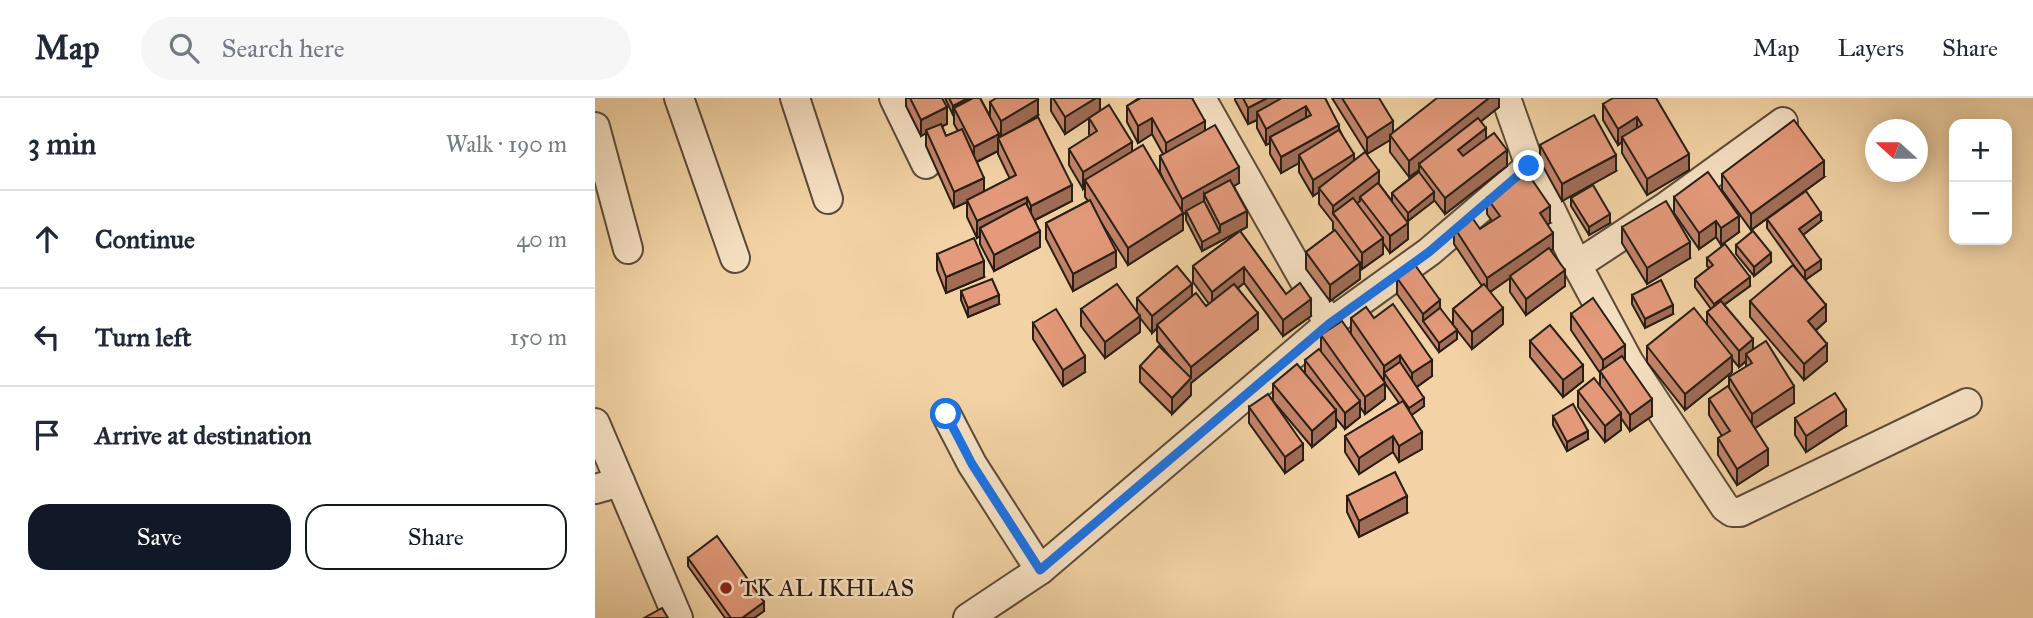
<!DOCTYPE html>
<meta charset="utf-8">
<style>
:root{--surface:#fff;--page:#f6f6f7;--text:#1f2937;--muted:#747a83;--line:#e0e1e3;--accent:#111827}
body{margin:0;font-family:"IM FELL Great Primer",serif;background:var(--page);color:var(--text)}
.controls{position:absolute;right:21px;top:21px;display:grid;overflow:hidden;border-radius:14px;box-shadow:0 4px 18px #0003}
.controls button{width:63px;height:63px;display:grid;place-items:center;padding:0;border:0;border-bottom:2px solid var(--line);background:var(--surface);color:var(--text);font:35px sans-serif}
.compass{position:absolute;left:1270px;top:21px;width:63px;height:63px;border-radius:50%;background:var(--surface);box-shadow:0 4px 18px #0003;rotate:291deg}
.stop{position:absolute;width:21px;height:21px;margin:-16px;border:5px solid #1a73e8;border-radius:50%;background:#fff}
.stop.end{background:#1a73e8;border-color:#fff;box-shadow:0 2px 7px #0008}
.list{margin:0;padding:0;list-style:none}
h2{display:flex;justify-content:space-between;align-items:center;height:91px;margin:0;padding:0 28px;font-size:30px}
h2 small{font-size:23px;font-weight:400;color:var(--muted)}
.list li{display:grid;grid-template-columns:46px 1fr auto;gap:21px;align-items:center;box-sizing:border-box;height:98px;padding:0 28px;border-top:2px solid var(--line)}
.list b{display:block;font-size:26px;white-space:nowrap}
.list em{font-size:23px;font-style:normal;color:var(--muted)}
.actions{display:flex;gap:14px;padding:21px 28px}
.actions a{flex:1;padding:16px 0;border:2px solid var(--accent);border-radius:21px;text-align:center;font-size:24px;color:var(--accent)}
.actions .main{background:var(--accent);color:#fff}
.icon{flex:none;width:38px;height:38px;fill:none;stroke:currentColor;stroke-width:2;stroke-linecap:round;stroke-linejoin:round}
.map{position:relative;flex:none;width:1438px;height:520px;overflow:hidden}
header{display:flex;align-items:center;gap:42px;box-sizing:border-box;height:98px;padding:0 35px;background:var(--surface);border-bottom:2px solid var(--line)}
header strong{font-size:33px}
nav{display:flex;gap:38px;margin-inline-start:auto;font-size:24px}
.search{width:490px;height:63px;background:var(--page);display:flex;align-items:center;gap:18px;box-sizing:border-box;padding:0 24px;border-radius:38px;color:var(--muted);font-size:26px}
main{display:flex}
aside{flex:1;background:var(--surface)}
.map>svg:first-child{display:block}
</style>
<header>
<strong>Map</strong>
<div class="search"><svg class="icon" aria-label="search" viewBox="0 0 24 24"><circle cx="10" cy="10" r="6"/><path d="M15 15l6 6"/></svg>Search here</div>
<nav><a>Map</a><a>Layers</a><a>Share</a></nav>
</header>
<main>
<aside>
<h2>3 min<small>Walk · 190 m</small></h2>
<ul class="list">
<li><svg class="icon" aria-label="ahead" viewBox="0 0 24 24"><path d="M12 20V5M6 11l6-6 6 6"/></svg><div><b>Continue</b></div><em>40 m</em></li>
<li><svg class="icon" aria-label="left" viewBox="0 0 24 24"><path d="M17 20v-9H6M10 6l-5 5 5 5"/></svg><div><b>Turn left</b></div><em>150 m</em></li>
<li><svg class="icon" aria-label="arrive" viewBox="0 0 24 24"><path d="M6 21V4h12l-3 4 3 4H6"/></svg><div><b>Arrive at destination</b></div></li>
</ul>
<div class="actions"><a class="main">Save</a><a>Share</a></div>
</aside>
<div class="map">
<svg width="1438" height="520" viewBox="0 0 1438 520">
<rect width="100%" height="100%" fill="#f3d3a5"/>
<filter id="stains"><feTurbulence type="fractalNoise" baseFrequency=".00286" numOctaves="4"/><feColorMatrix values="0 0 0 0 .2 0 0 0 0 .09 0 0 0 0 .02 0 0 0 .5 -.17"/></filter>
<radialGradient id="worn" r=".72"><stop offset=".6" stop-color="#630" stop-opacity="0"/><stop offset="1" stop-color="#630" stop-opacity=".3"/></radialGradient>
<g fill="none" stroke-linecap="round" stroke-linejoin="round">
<!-- minor casing -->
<g stroke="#5b4b39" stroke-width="32">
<g id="minor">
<polyline points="84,0 140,160"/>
<polyline points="200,0 233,101"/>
<polyline points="299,0 331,66"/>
<polyline points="606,0 734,226 834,154 935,68"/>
<polyline points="911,0 935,68 982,167 1034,264 1130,409 1137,414 1145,414 1372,305"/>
<polyline points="0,29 33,151"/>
<polyline points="982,167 1069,110 1188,24"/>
<polyline points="351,316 377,366 445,472"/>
<polyline points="0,325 83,520"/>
<polyline points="0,391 25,384"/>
<polyline points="373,520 445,472 734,226"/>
</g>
</g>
<!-- minor -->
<use href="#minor" stroke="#f7e2c4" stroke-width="28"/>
</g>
<!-- wall -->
<g fill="#c4846a" stroke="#281e15" stroke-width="2" fill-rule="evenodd">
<path d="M 311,0 L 347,0 L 352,26 L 347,28 L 351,38 L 363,33 L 359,26 L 359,16 L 358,17 L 350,0 L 385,0 L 395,18 L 395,4 L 443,17 L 422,30 L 477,103 L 440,122 L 445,149 L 399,173 L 385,146 L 385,138 L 382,140 L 372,119 L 372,104 L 359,110 L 331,48 L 331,35 L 326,38 L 311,8 ZM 403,53 L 403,56 L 415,81 L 389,94 L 382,64 Z"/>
<polygon points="456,0 505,0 505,13 537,54 569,83 565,74 565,58 568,56 557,36 543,45 532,24 532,8 544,0 597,0 610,33 644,85 639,88 652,129 607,153 591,122 591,115 588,116 588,132 533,167 506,124 521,169 478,193 451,141 451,125 493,103 490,99 490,89 488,91 474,67 474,51 495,38 494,36 494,20 470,36 456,13"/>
<polygon points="640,0 730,0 759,63 784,86 797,103 797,95 824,74 824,72 814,79 795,54 795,42 772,56 737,0 784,0 798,35 904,0 904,9 886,23 891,41 912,68 850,116 839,102 813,123 813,141 795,155 788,145 788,156 767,171 765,167 765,181 735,203 711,171 711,154 739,133 738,131 738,124 724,106 724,94 718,98 704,74 704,65 686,75 675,56 675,45 671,47 662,30 662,22 653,26 640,2"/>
<polygon points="1061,0 1094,72 1052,97 1027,55 1027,44 1023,47 1008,22 1008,6"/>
<polygon points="945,47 1021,73 967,103 945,63"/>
<polygon points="1127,76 1229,79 1156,132 1127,92"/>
<polygon points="1079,99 1144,134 1126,147 1121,139 1104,151 1079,115"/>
<polygon points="892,100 955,125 952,126 958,151 956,153 970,188 931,217 915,194 915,180 895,194 908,226 877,251 858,227 858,211 887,188 859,146 859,129 885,131 897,123 892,116"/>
<polygon points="976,100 1015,125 994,137 976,108"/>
<polygon points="1172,121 1226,123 1208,137 1226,171 1210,182 1231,223 1220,233 1232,263 1209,282 1155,219 1155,203 1205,176 1172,130"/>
<polygon points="1027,129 1095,160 1052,186 1027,145"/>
<polygon points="645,133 691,196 716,218 688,238 649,185 643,190 663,231 596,285 596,297 577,316 545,284 545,268 577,261 562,243 562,230 557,235 545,220 545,234 510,260 486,228 486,211 542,213 542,200 597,199 611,208 614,206 598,184 598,168"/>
<polygon points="1141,147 1176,164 1159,178 1141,156"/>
<polygon points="342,156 389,179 351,195 342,172"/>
<polygon points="1112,160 1155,188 1129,207 1158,251 1199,305 1160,330 1173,367 1142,387 1123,357 1123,340 1127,338 1114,317 1114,301 1134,289 1134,279 1151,269 1151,263 1144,269 1137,261 1137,274 1090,312 1052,264 1052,248 1112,226 1112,214 1116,211 1100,189 1100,181 1114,170 1112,168"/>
<polygon points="802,180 845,210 862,241 844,254 802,196"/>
<polygon points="366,193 404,206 373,219 366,202"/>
<polygon points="1037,197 1078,216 1050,230 1037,206"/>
<polygon points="976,216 1057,318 1035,333 1026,320 1026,332 1010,344 983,309 983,293 1005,288 1005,275 976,232"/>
<polygon points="756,220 779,220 837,278 822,289 829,308 816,317 827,351 804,364 798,354 764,376 750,354 750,338 804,305 780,271 790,301 770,316 765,309 765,319 750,331 741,320 741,329 717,349 678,303 678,286 710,274 710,262 726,253 726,237 756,236"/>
<polygon points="438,225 490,274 468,288 438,241"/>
<polygon points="935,243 988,283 968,299 935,259"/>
<polygon points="654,309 708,362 690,375 654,325"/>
<polygon points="958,318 993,341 972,353 958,327"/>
<polygon points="1200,320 1251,328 1211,354 1200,337"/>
<polygon points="752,398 812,415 764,439 752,414"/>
<polygon points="93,460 169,513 159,520 130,520 93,468"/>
</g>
<!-- shaded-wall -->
<g fill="#a06c56" stroke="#281e15" stroke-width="2">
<polygon points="373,0 378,0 359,10 358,17 358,8"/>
<polygon points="501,0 505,0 505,13 470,36 470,19"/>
<polygon points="672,0 695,0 662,14 662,22 653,26 653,10"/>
<polygon points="894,0 904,0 904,9 827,70 824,66 824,72 814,79 814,63"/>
<polygon points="443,1 443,17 406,40 406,23"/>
<polygon points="711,8 711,25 675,39 675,45 671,47 671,31"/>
<polygon points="352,9 352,26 332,35 331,32 331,35 326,38 326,22"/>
<polygon points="1042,19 1042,35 1027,39 1027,44 1023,47 1023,31"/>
<polygon points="557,20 557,36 543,45 543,28"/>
<polygon points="610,23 610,39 571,61 571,45"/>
<polygon points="798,23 798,39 795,37 795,42 772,56 772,40"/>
<polygon points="744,27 744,43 704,57 704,65 686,75 686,59"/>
<polygon points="891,30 891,46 863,68 863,52"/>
<polygon points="404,36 404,43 403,40 403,53 379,65 379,49"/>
<polygon points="537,44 537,60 490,82 490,89 488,91 488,74"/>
<polygon points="912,52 912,68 850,116 850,100"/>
<polygon points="759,56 759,72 724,90 724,94 718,98 718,82"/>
<polygon points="1094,56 1094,72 1052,97 1052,81"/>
<polygon points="1021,57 1021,73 967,103 967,86"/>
<polygon points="1229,63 1229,79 1156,132 1156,116"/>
<polygon points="644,69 644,85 613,103 609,96 609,105 588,116 588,132 533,167 533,150 587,116 587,101"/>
<polygon points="784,73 784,89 765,99 765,103 742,121 738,116 738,108"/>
<polygon points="389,80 389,96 359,110 359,94"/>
<polygon points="477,87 477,103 436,124 436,108"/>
<polygon points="839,94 839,103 813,123 813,115"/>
<polygon points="432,99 432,115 385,130 385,138 382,140 382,123"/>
<polygon points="955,108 955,125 945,131 945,115"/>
<polygon points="652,113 652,129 607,153 607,144 625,134 625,127"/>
<polygon points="1226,115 1226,123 1204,140 1204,131"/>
<polygon points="1015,116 1015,125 994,137 994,129"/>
<polygon points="1144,118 1144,134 1126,147 1126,130"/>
<polygon points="1121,123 1121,139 1104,151 1104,135"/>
<polygon points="813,125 813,141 795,155 795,138"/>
<polygon points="445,133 445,149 399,173 399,157"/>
<polygon points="958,135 958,151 916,180 915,178 915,180 892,196 892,180"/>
<polygon points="788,140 788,156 767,171 767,155"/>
<polygon points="1095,144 1095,160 1052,186 1052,170"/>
<polygon points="521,153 521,169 478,193 478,176"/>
<polygon points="1176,155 1176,164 1159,178 1159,169"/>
<polygon points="1226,162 1226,171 1210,182 1210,173"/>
<polygon points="389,163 389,179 351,195 351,179"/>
<polygon points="765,165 765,181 735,203 735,187"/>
<polygon points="649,169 649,185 617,210 617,194"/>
<polygon points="970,172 970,188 931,217 931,201"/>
<polygon points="1155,179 1155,188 1119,214 1119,206"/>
<polygon points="597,186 597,202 562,227 562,230 557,235 557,218"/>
<polygon points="404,197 404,206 373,219 373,210"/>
<polygon points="716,201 716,218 688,238 688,222"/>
<polygon points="845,202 845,219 828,223 828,216"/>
<polygon points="1078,207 1078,216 1050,230 1050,221"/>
<polygon points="1231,207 1231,223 1213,239 1213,223"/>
<polygon points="908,210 908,226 877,251 877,234"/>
<polygon points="663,215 663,231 596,285 596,297 577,316 577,300 596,280 596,269"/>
<polygon points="545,218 545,234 510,260 510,244"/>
<polygon points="862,232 862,241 844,254 844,245"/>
<polygon points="1158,241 1158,257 1151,256 1151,263 1144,269 1144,253"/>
<polygon points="1232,246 1232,263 1209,282 1209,266"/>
<polygon points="1030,247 1030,263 1008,279 1008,262"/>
<polygon points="805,257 805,273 789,275 789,284 789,268"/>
<polygon points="490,258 490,274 468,288 468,272"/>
<polygon points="1137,258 1137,274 1090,312 1090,296"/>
<polygon points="837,262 837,278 817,292 817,275"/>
<polygon points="988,267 988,283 968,299 968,282"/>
<polygon points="790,285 790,301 770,316 770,299"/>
<polygon points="1199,288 1199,305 1157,332 1157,316"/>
<polygon points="829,300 829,308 814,319 814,310"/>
<polygon points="1057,301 1057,318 1035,333 1035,317"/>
<polygon points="765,303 765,319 750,331 750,315"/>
<polygon points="741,312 741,329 717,349 717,333"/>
<polygon points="1251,312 1251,328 1211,354 1211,338"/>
<polygon points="1026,315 1026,332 1010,344 1010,328"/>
<polygon points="993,333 993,341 972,353 972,344"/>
<polygon points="827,334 827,351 804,364 804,348"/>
<polygon points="798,338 798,354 764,376 764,360"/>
<polygon points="708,346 708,362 690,375 690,359"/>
<polygon points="1173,351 1173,367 1142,387 1142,371"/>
<polygon points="812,398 812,415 764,439 764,423"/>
<polygon points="169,504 169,513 159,520 147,520"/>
</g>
<!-- building -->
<g fill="#e49a7b" stroke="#281e15" stroke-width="2">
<polygon points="315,0 347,0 352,9 326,22"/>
<polygon points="354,0 373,0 358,8"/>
<polygon points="378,0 385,0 404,36 379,49 359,10"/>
<polygon points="401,0 442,0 443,1 406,23 395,4"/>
<polygon points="458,0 501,0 470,19"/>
<polygon points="546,0 597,0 610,23 571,45 557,20 543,28 532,8"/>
<polygon points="648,0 672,0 653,10"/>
<polygon points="687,0 730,0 744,27 686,59 675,39 716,17 711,8 671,31 662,14"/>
<polygon points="747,0 784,0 798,23 772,40"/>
<polygon points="842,0 894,0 814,63 795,37"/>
<polygon points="1018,0 1061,0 1094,56 1052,81 1027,39 1047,27 1042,19 1023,31 1008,6"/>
<polygon points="514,7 537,44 488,74 474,51 502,33 494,20"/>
<polygon points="999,17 1021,57 967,86 945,47"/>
<polygon points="443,19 477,87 436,108 432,99 382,123 372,102 421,77 403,40"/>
<polygon points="883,20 891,30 863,52 868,58 899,35 912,52 850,100 824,66"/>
<polygon points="1199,22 1229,63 1156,116 1127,76"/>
<polygon points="346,26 351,38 367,31 389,80 359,94 331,32"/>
<polygon points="620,27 644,69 587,101 565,58"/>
<polygon points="744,32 759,56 718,82 704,57"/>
<polygon points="548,47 588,115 533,150 490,82"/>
<polygon points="770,54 784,73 738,108 724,90"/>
<polygon points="931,73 955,108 945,115 958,135 892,180 859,129 876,118 885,131 905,118 892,100"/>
<polygon points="824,74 839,94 813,115 797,95"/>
<polygon points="1113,74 1144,118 1126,130 1121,123 1104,135 1079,99"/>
<polygon points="635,82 652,113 625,127 609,96"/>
<polygon points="783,85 813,125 795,138 765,99"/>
<polygon points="998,87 1015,116 994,129 976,100"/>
<polygon points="1211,93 1226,115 1204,131 1226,162 1210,173 1172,121"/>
<polygon points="758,100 788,140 767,155 738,115"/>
<polygon points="495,102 521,153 478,176 451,125"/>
<polygon points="609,103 625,134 607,144 591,113"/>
<polygon points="1071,103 1095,144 1052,170 1027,129"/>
<polygon points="431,105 445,133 399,157 385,130"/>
<polygon points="740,132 765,165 735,187 711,154"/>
<polygon points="645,133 691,196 705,185 716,201 688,222 649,169 617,194 598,168"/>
<polygon points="1158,133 1176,155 1159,169 1141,147"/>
<polygon points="379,140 389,163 351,179 342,156"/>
<polygon points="1130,146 1155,179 1119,206 1100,181 1118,167 1112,160"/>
<polygon points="954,150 970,172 931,201 915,178"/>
<polygon points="820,167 845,202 828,216 802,180"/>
<polygon points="1198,167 1231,207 1213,223 1232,246 1209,266 1155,203"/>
<polygon points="582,168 597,186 557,218 542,200"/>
<polygon points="397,181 404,197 373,210 366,193"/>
<polygon points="1066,182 1078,207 1050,221 1037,197"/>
<polygon points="522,186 545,218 510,244 486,211"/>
<polygon points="639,186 663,215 596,269 562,227 601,195 611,208"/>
<polygon points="889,186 908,210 877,234 858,211"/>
<polygon points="998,200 1030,247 1008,262 976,216"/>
<polygon points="1126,203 1158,241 1144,253 1112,214"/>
<polygon points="798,206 837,262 817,275 805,257 789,268 756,220 771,209 779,220"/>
<polygon points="845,210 862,232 844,245 828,223"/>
<polygon points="1099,210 1137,258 1090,296 1052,248"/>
<polygon points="461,211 490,258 468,272 438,225"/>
<polygon points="747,223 790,285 770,299 726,237"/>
<polygon points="955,227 988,267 968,282 935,243"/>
<polygon points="1171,243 1199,288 1157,316 1134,279 1157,265 1151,256"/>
<polygon points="564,248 596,280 577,300 545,268"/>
<polygon points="724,251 765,303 750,315 710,262"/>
<polygon points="1027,258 1057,301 1035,317 1005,273"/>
<polygon points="805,264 829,300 814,310 789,275"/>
<polygon points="702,266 741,312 717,333 678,286"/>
<polygon points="999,280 1026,315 1010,328 983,293"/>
<polygon points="1133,288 1173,351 1142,371 1123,340 1135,333 1114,301"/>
<polygon points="1240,295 1251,312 1211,338 1200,320"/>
<polygon points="673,296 708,346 690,359 654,309"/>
<polygon points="808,303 827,334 804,348 798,338 764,360 750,338"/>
<polygon points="978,306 993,333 972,344 958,318"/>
<polygon points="800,374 812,398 764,423 752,398"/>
<polygon points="122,438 169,504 147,520 136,520 93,460"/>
<polygon points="67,510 73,520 49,520"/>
</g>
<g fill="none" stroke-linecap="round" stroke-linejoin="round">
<!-- route -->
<polyline stroke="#1a73e8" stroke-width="9" points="351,316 377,366 445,472 734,226 834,154 934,68"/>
</g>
<!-- markers -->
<circle fill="#8f2418" stroke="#f7e2c4" stroke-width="2.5" cx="131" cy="490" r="7"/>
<g text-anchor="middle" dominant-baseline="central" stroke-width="5" stroke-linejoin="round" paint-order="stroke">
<!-- poi labels -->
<g font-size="24" fill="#281e15" stroke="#f7e2c4" text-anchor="start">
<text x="145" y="490">TK AL IKHLAS</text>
</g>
</g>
<rect width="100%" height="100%" filter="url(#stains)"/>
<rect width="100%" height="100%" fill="url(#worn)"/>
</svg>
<div class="controls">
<button>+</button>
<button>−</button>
</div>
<svg class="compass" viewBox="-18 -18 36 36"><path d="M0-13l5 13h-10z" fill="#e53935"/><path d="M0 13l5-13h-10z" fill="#747a83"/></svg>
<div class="stop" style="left:351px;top:316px"></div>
<div class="stop end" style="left:934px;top:68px"></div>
</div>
</main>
